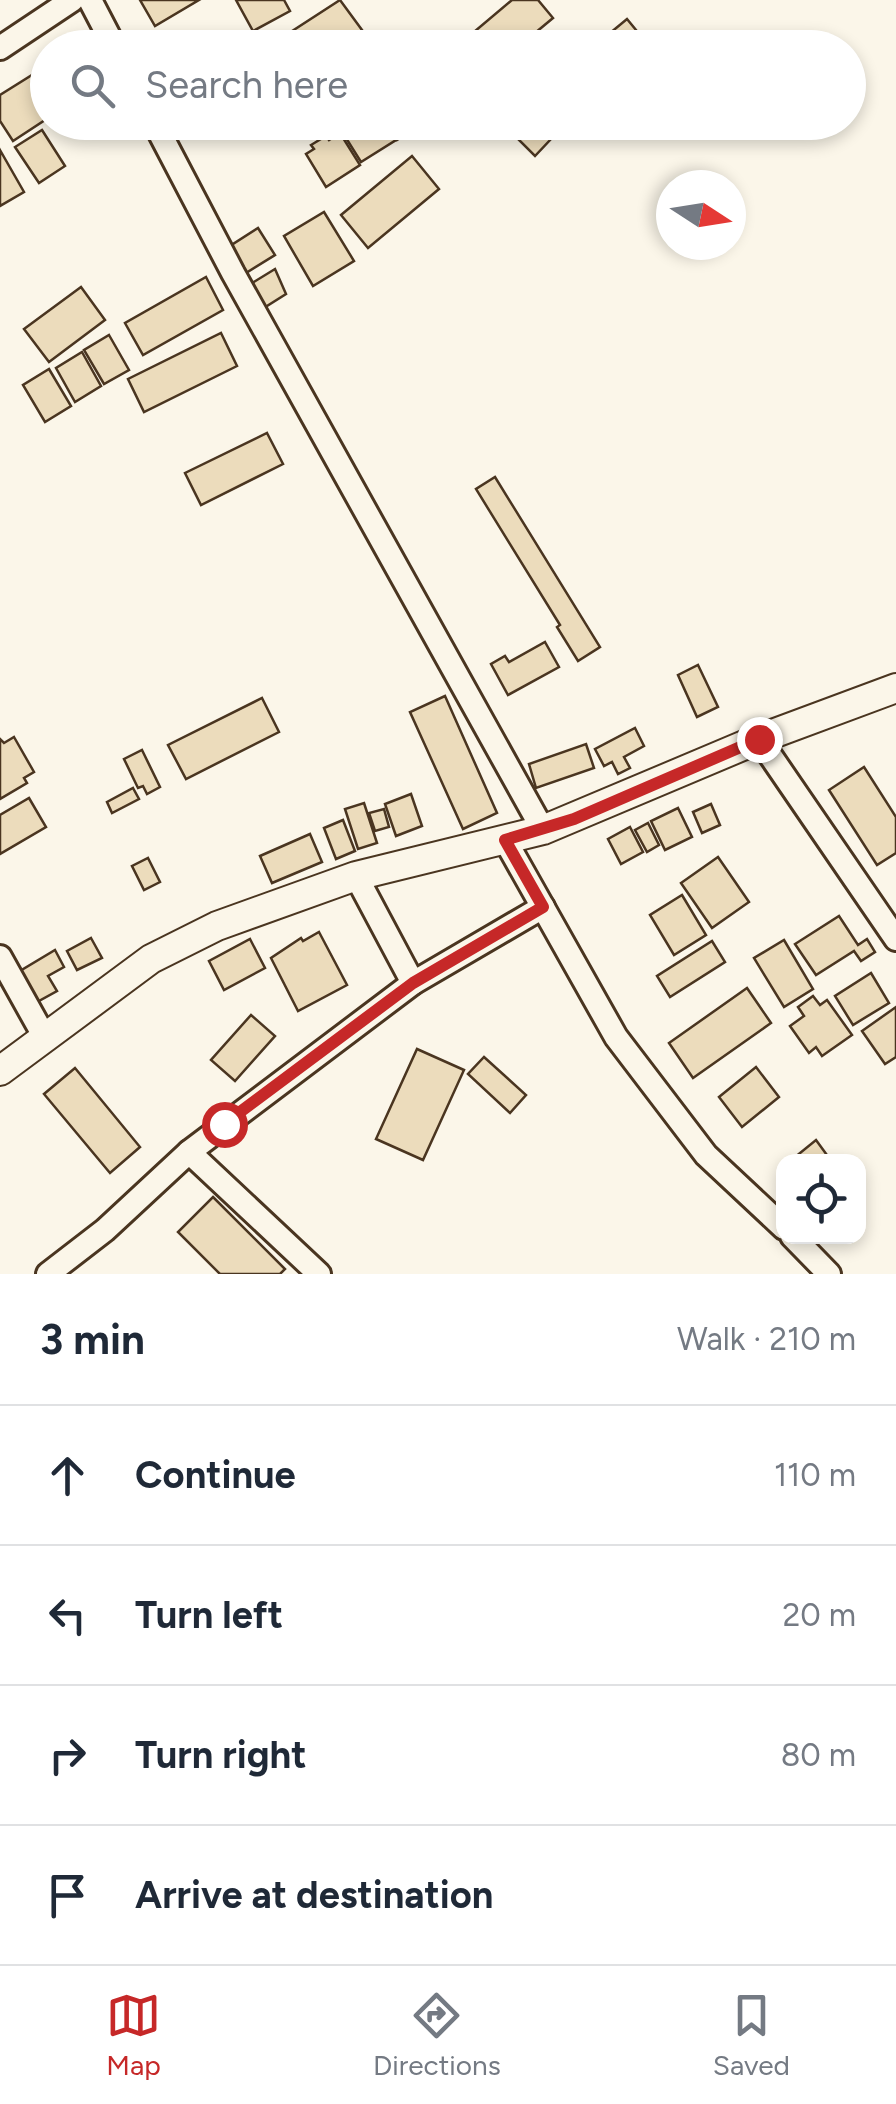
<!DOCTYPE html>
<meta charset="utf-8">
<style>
:root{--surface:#fff;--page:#f6f6f7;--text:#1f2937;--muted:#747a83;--line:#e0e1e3;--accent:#c62828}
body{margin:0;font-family:Figtree,sans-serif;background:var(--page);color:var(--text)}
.controls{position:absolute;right:30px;bottom:30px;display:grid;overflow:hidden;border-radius:20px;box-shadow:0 5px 15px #0003}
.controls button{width:90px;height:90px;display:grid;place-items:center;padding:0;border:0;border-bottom:2px solid var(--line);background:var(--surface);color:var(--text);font:50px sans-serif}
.compass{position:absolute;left:656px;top:170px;width:90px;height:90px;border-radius:50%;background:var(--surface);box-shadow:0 5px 15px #0003;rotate:102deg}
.stop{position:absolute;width:30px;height:30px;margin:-22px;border:8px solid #c62828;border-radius:50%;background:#fff}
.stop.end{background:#c62828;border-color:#fff;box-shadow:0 2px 10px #0008}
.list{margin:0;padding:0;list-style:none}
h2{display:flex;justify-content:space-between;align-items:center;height:130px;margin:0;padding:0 40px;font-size:42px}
h2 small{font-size:32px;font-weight:400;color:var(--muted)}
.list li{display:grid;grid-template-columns:65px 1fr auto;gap:30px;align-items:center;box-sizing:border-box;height:140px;padding:0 40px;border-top:2px solid var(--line)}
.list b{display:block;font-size:38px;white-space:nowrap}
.list em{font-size:32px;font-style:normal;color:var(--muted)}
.icon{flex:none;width:55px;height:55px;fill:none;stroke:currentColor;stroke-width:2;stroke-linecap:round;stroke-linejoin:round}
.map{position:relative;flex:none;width:896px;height:1274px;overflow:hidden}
.search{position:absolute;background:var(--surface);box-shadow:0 5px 15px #0003;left:30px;right:30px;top:30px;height:110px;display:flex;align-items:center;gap:25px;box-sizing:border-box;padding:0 35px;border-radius:55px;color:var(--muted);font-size:38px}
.sheet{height:690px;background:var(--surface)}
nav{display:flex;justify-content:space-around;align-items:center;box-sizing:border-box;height:140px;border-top:2px solid var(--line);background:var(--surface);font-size:28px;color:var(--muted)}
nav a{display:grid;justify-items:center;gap:5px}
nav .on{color:var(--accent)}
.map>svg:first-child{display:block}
</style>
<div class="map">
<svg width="896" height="1274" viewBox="0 0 896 1274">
<rect width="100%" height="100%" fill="#fbf6e9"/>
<!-- building -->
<g fill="#ecdcbc" stroke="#4a3520" stroke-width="2.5">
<polygon points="140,0 199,0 155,26"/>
<polygon points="236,0 284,0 290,11 253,31"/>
<polygon points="340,0 362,30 335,48 266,48"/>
<polygon points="512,0 538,0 553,18 517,48 455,48"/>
<polygon points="627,19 650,47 592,48"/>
<polygon points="32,75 48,99 48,118 13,141 0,121 0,95"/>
<polygon points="348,122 385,122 396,140 361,162 341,130"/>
<polygon points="387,122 425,122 397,140"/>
<polygon points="524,122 567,122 535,156 513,134"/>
<polygon points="42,130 65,166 39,183 15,147"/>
<polygon points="340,133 360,165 326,187 306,154 314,149 311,145 326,136 329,140"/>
<polygon points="0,150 24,192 0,206"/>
<polygon points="412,156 439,189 368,248 341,215"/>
<polygon points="324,212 354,261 313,286 284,236"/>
<polygon points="258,228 275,255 246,273 230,246"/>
<polygon points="275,269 286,294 259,311 244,288"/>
<polygon points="206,277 223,310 143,355 125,323"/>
<polygon points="81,287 105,320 49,362 24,329"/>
<polygon points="221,333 237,366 144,412 128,379"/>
<polygon points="109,335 129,370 104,384 84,350"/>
<polygon points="82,352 101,386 75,402 56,368"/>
<polygon points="49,369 71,406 45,422 23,385"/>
<polygon points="267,433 283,464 201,505 185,473"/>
<polygon points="495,477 600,647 578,661 557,627 560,625 476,489"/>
<polygon points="545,642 559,667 508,695 491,664 505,656 509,662"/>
<polygon points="698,665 718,707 697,717 678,675"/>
<polygon points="445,696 497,813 463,829 410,712"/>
<polygon points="262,698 279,732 186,779 168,745"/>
<polygon points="635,728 644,746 624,757 630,768 618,774 612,762 604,766 595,749"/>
<polygon points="14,737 34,772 24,778 27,783 0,799 0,739 4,743"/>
<polygon points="586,744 594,768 536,788 529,764"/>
<polygon points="142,750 160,787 147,794 143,786 138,788 124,759"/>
<polygon points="864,767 896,817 896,853 877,865 829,790"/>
<polygon points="133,788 139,799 112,813 107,802"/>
<polygon points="411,794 422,826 396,836 385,804"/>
<polygon points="29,798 46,827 0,854 0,815"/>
<polygon points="364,803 377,843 358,849 345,809"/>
<polygon points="711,804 720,825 702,833 693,812"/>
<polygon points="678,808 692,837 665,850 651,821"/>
<polygon points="384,809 389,827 375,831 369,813"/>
<polygon points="343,820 355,851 336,859 324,828"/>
<polygon points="648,823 659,845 647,852 635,830"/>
<polygon points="630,827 643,852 621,864 608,839"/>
<polygon points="310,834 322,862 272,883 260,856"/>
<polygon points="718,857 749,902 712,928 681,883"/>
<polygon points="148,858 160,882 144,890 132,866"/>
<polygon points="682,895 706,935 674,955 650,915"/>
<polygon points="839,916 858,945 867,939 875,952 861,961 854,951 816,975 795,944"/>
<polygon points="319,932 347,985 298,1011 271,958 301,938 303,941"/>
<polygon points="91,938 102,958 77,970 67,951"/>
<polygon points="250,939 265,968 224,990 209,961"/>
<polygon points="784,940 813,989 784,1007 754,958"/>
<polygon points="712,941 725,962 670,997 657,976"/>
<polygon points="55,950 64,967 48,976 57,991 37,1002 20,971"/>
<polygon points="871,973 889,1003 853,1025 835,996"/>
<polygon points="747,988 771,1023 693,1078 669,1043"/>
<polygon points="813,996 820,1005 827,1000 852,1035 822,1056 816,1047 809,1053 790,1026 804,1016 798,1007"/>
<polygon points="896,1007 896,1057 885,1064 862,1031"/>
<polygon points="251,1015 275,1036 235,1081 211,1060"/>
<polygon points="417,1049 464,1070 423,1160 376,1139"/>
<polygon points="484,1057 526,1095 510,1113 468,1074"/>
<polygon points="756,1067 779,1097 742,1127 719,1097"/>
<polygon points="75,1068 140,1147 110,1173 44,1094"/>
<polygon points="816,1140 832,1162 789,1162"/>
<polygon points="213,1197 285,1269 280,1274 220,1274 178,1232"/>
</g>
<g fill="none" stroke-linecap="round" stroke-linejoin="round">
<!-- minor casing -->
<g stroke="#4a3520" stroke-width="28">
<g id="minor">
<polyline points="90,0 115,48"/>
<polyline points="0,48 72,0"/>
<polyline points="154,122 233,273 543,830"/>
<polyline points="759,739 896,939"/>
<polyline points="505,840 616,1037 706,1155 784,1228"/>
<polyline points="356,876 413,983"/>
<polyline points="0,957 44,1036"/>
<polyline points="189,1152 413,983 543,907"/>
<polyline points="792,1236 829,1274"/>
<polyline points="48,1274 105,1230 189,1152 319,1274"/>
</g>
</g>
<!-- tertiary casing -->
<g stroke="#4a3520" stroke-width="32">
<polyline id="tertiary" points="0,1071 151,959 217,926 356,876 543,830 759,739 896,688"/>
</g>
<!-- minor -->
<use href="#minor" stroke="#fbf6e9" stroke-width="22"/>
<!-- tertiary -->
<use href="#tertiary" stroke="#fbf6e9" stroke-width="28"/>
</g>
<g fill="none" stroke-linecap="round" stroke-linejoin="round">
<!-- route -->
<polyline stroke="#c62828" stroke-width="12" points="224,1124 413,983 543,907 505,840 574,819 759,739"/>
</g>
</svg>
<div class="controls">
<button><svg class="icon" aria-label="locate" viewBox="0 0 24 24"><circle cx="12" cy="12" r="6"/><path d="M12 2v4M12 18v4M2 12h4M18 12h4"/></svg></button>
</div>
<svg class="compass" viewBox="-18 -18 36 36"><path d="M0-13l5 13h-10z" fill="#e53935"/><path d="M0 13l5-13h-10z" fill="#747a83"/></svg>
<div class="stop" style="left:224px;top:1124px"></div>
<div class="stop end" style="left:759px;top:739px"></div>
<div class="search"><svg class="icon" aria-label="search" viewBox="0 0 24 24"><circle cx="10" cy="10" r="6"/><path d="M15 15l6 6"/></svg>Search here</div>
</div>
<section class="sheet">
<h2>3 min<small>Walk · 210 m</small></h2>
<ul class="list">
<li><svg class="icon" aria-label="ahead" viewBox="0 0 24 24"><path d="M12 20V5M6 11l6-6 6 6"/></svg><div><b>Continue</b></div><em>110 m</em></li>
<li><svg class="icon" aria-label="left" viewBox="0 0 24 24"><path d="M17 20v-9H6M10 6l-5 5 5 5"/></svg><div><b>Turn left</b></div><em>20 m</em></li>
<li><svg class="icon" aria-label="right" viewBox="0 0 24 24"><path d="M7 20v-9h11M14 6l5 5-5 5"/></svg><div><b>Turn right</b></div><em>80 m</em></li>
<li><svg class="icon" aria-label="arrive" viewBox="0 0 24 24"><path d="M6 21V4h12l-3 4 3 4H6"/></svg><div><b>Arrive at destination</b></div></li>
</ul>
</section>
<nav>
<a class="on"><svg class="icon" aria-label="map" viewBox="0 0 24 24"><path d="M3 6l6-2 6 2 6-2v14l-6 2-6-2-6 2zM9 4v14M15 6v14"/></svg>Map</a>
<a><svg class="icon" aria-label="directions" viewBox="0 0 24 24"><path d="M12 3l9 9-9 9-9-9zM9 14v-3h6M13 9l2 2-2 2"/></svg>Directions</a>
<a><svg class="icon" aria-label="saved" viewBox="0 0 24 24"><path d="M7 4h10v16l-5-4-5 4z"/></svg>Saved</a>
</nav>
